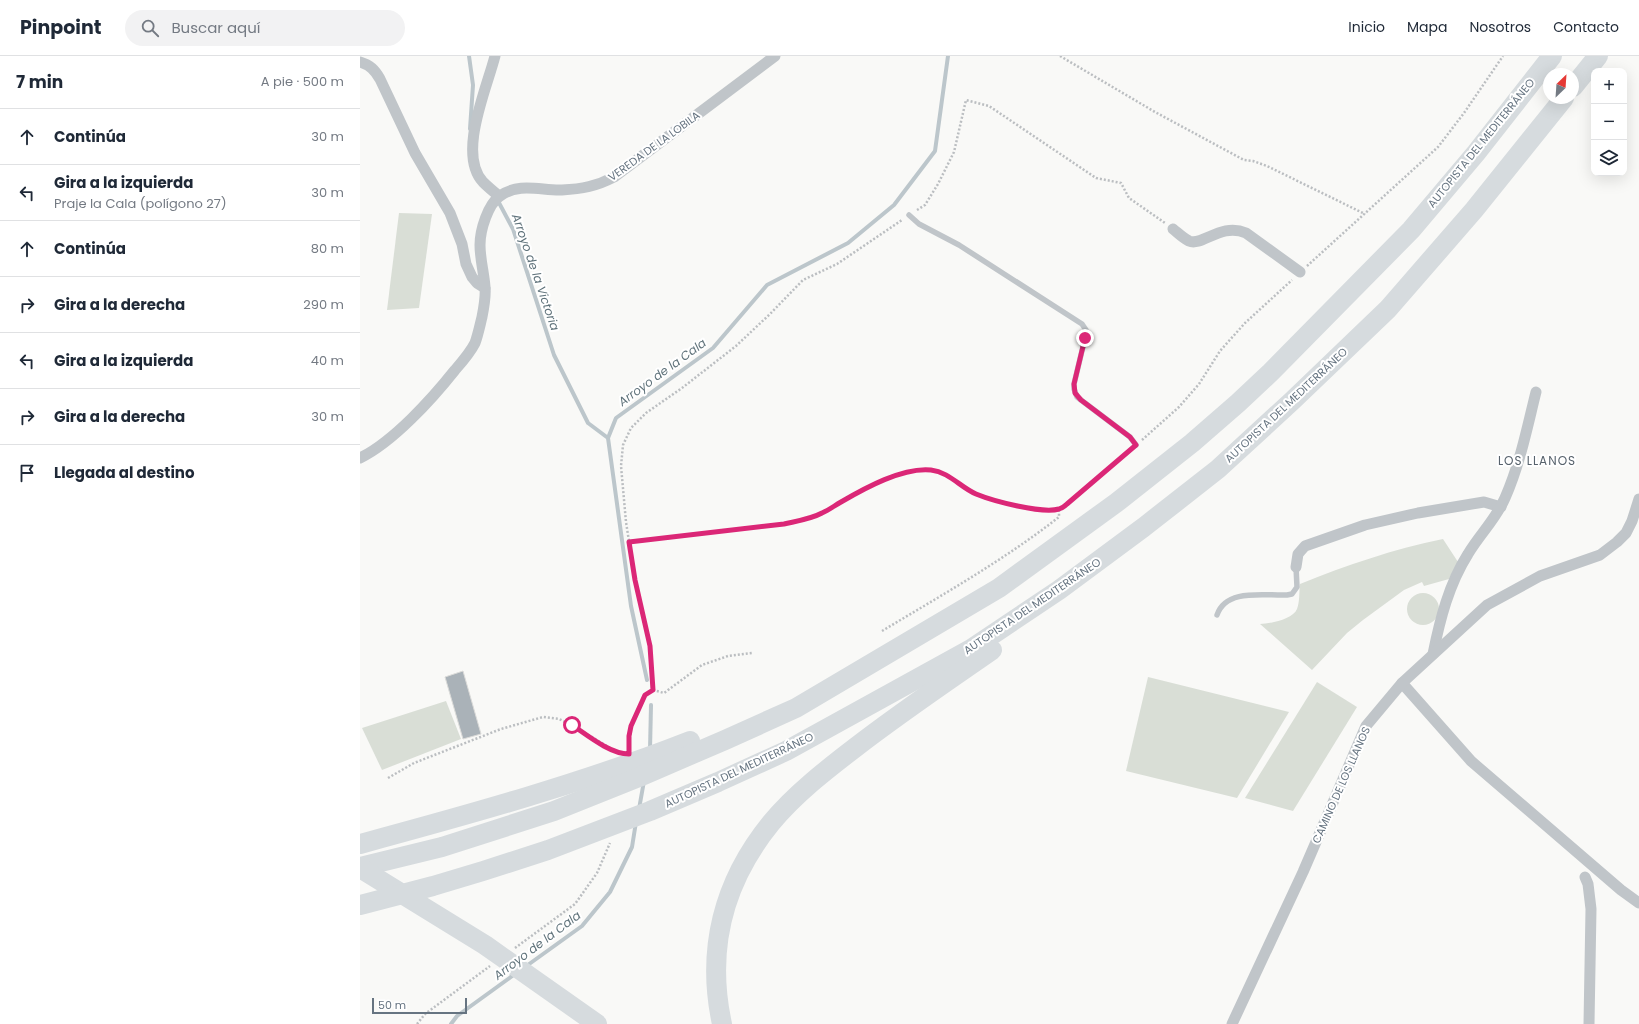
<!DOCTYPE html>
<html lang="es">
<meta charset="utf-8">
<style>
:root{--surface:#fff;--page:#f2f2f3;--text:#1f2937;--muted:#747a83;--line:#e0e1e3}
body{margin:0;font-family:Poppins,sans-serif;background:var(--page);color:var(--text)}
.controls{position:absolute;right:12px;top:12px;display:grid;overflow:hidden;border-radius:8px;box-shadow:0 4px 16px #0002}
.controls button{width:36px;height:36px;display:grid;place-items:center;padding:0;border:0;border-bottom:1px solid var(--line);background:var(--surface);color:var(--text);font:20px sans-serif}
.compass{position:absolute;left:1183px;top:12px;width:36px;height:36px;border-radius:50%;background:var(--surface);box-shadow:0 4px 16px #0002;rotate:25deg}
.scale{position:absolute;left:12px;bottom:10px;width:95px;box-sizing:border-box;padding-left:4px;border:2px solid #667481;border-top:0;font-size:11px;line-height:14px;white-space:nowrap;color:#667481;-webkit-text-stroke:3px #fff;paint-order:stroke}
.stop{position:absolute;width:12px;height:12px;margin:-9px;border:3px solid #db2777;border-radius:50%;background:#fff}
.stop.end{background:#db2777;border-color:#fff;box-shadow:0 1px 4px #0008}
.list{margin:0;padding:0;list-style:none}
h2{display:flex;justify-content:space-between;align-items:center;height:52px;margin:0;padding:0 16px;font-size:17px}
h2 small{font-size:13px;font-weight:400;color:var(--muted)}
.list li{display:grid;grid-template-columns:26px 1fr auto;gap:12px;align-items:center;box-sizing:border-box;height:56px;padding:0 16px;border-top:1px solid var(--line)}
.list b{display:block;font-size:15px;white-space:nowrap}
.list p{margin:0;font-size:13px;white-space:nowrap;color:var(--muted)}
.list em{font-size:13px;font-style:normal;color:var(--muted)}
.icon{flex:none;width:22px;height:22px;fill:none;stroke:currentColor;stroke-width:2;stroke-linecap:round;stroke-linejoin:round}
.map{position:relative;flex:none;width:1279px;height:968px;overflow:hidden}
header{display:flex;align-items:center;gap:24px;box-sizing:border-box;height:56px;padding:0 20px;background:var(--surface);border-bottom:1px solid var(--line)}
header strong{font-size:19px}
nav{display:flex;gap:22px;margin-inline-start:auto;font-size:14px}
.search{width:280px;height:36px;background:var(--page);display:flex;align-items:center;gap:10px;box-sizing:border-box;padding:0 14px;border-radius:22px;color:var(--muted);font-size:15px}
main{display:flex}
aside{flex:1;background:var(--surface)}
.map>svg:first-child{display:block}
</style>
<header>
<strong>Pinpoint</strong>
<div class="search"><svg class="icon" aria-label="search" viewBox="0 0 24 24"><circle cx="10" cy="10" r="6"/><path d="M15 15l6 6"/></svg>Buscar aquí</div>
<nav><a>Inicio</a><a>Mapa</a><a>Nosotros</a><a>Contacto</a></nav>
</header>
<main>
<aside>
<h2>7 min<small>A pie · 500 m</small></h2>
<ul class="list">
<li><svg class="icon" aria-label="ahead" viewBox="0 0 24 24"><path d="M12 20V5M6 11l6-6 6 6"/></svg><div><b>Continúa</b></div><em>30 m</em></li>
<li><svg class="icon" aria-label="left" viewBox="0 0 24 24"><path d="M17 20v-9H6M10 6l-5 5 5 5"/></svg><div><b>Gira a la izquierda</b><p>Praje la Cala (polígono 27)</p></div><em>30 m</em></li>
<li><svg class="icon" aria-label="ahead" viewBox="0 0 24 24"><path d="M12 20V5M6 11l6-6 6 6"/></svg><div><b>Continúa</b></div><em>80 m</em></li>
<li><svg class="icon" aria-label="right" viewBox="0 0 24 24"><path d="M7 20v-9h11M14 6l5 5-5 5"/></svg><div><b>Gira a la derecha</b></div><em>290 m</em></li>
<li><svg class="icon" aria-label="left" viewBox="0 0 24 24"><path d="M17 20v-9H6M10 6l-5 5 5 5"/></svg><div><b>Gira a la izquierda</b></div><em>40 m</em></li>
<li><svg class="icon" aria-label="right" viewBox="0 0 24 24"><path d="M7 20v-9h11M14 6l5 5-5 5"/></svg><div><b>Gira a la derecha</b></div><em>30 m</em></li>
<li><svg class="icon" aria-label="arrive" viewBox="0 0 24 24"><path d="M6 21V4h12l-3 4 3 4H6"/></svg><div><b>Llegada al destino</b></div></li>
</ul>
</aside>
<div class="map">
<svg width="1279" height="968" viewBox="0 0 1279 968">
<rect width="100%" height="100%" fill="#f9f9f7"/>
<!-- green -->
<g fill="#d9ded6">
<polygon points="39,157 72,158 59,252 27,254"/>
<path d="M 1083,483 L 1098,506 L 1089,523 L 1064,530 L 1062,526 L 1044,534 L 1003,564 L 987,577 L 952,614 L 900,568 C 910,568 933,563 937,553 C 940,545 939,535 940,528 C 987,509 1034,493 1083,483 Z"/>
<circle cx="1063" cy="553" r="16"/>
<polygon points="788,621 929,656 877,742 766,715"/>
<polygon points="957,626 997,651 933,755 885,742"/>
<polygon points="86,645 101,683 22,714 2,672"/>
</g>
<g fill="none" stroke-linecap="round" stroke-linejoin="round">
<!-- stream -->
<g stroke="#bcc6cb" stroke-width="4">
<polyline points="109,0 113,29 110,73"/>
<polyline points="137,143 153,173 194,299 228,367 248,382"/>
<polyline points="287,624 271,550 248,382 256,362 353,292 407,229 488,187 534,149 575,95 588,0"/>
<polyline points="290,694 291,649"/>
<polyline points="279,753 284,725"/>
<polyline points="165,911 222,870 250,836 272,791 276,766"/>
<polyline points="91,968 97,960 155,918"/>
</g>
</g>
<!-- building -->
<polygon fill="#aab2b8" stroke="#dbdbd9" points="103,615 121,678 103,683 85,621"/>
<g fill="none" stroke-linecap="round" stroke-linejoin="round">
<!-- path -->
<g stroke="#bbbec1" stroke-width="2.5" stroke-dasharray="2 2" stroke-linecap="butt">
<polyline points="700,0 795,56 884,104 893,105 907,110 1005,158"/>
<polyline points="557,154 565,149 578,128 594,96 606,44 629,50 736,122 761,127 769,142 805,167"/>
<polyline points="947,210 1078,91 1104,57 1143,0"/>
<polyline points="782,384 819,351 839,328 860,295 885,267 932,224"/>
<path d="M 269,486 L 424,468 C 437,465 451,463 462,457 C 469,454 474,450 481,446 C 505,432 542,411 571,414 C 589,416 600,431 616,438 C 633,445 682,458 699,453 C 702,452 705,450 707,448 L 770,394"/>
<path d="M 522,575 C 582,539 644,504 699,461 L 699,453"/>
<polyline points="293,634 304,637 342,609 368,600 392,597"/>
<polyline points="269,691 271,670 285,639 293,634 290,591 275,524 266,466 261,410 263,389 271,372 286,357 322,332 376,290 410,258 443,224 477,208 542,164"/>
<polyline points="28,722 54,707 141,673 183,661 199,663 212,669 255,695"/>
<polyline points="155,892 215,848 237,817 250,787"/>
<polyline points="57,968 65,958 130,910"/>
</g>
<!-- lane -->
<g stroke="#c0c5c9" stroke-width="5.5">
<polyline points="549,159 559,168 599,189 722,268 726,274 726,278 714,328 714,333 717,341 770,381 776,389"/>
<path d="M 857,559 C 866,532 904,540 927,539 L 932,538 L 937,531 L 936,511"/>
</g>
<!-- street -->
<g stroke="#c0c5c9" stroke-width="11">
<path d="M 135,0 C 127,32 97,98 123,126 C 128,131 134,136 139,140"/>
<path d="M 0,6 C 10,9 15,14 20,23 L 55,97 L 90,157 L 102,188 L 106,208 L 112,221 L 117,227 L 125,232"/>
<path d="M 813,173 C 818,177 823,182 829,185 C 842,191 861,166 886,177 L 940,216"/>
<path d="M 0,402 C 33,386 72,343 95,314 C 102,306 110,297 115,287 C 118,279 120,269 122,261 C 124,251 126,241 125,231 C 124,217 120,203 120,189 C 120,174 128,148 140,140 C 159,126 182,135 202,134 C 222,133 237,130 254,121 L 415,0"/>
<polyline points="936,511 938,498 945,490 1005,469 1058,457 1124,446 1141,451"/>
<path d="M 1073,598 C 1080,563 1089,528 1108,498 C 1120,478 1136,463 1145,442 C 1160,408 1167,372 1176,336"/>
<polyline points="1042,627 1111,705 1261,834 1279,847"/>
<polyline points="1225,821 1228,828 1231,853 1229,968"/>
<polyline points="872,968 943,816 1006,670 1042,627 1127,549 1180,520 1240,499 1257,486 1266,477 1272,465 1279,443"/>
</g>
<!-- highway -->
<g stroke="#d6dbde" stroke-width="20">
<polyline points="1213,31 1238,0"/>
<path d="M 0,788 C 111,758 223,727 330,685"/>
<polyline points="0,811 82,791 194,755 279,721 365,684 436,652 639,532 756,447 832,387 878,347 911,316 1051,174 1116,97 1192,0"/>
<polyline points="0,812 125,889 237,968"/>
<polyline points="0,849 73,830 123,815 188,794 290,755 358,726 426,695 611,593 699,534 784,471 858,413 932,345 1028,253 1114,154 1204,42"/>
<path d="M 362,968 C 346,894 363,826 411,767 C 435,738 466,714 496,691 C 540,657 586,626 632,594"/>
</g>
</g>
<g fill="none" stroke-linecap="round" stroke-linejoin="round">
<!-- route -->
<path stroke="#db2777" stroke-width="5" d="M 212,669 C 227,679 250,698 269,698 L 269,680 L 271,670 L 285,639 L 293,634 L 290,590 L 275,524 L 269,486 L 424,468 C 437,465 451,463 462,457 C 469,454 474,450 481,446 C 505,432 543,411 571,414 C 589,416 600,431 616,438 C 633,445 682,458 699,453 C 702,452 705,450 707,448 L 776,389 L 770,381 L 721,344 L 715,337 L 714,328 L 725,282"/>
</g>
<g text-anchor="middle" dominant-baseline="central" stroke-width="4" stroke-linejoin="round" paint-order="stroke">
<!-- street labels -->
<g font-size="11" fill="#667481" stroke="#fff">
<text transform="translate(1121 87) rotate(-51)">AUTOPISTA DEL MEDITERRÁNEO</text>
<text transform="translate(294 90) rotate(-36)">VEREDA DE LA LOBILA</text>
<text transform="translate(926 349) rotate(-43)">AUTOPISTA DEL MEDITERRÁNEO</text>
<text transform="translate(672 550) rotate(-34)">AUTOPISTA DEL MEDITERRÁNEO</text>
<text transform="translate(379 714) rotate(-25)">AUTOPISTA DEL MEDITERRÁNEO</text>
<text transform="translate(981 729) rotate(-66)">CAMINO DE LOS LLANOS</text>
</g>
<!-- water labels -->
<g font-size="12" font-style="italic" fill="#60737b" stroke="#fff">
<text transform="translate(176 216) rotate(71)">Arroyo de la Victoria</text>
<text transform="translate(302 316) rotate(-36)">Arroyo de la Cala</text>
<text transform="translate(177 889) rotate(-37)">Arroyo de la Cala</text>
</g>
<!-- neighbourhood labels -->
<g font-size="12" letter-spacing="1" fill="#57626c" stroke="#fff">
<text x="1177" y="404">LOS LLANOS</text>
</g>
</g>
</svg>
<div class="controls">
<button>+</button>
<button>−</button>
<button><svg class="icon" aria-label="layers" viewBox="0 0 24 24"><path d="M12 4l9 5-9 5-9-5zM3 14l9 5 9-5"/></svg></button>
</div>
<svg class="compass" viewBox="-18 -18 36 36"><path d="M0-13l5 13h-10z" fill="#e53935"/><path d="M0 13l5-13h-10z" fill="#747a83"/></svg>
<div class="scale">50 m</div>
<div class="stop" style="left:212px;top:669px"></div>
<div class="stop end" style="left:725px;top:282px"></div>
</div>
</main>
